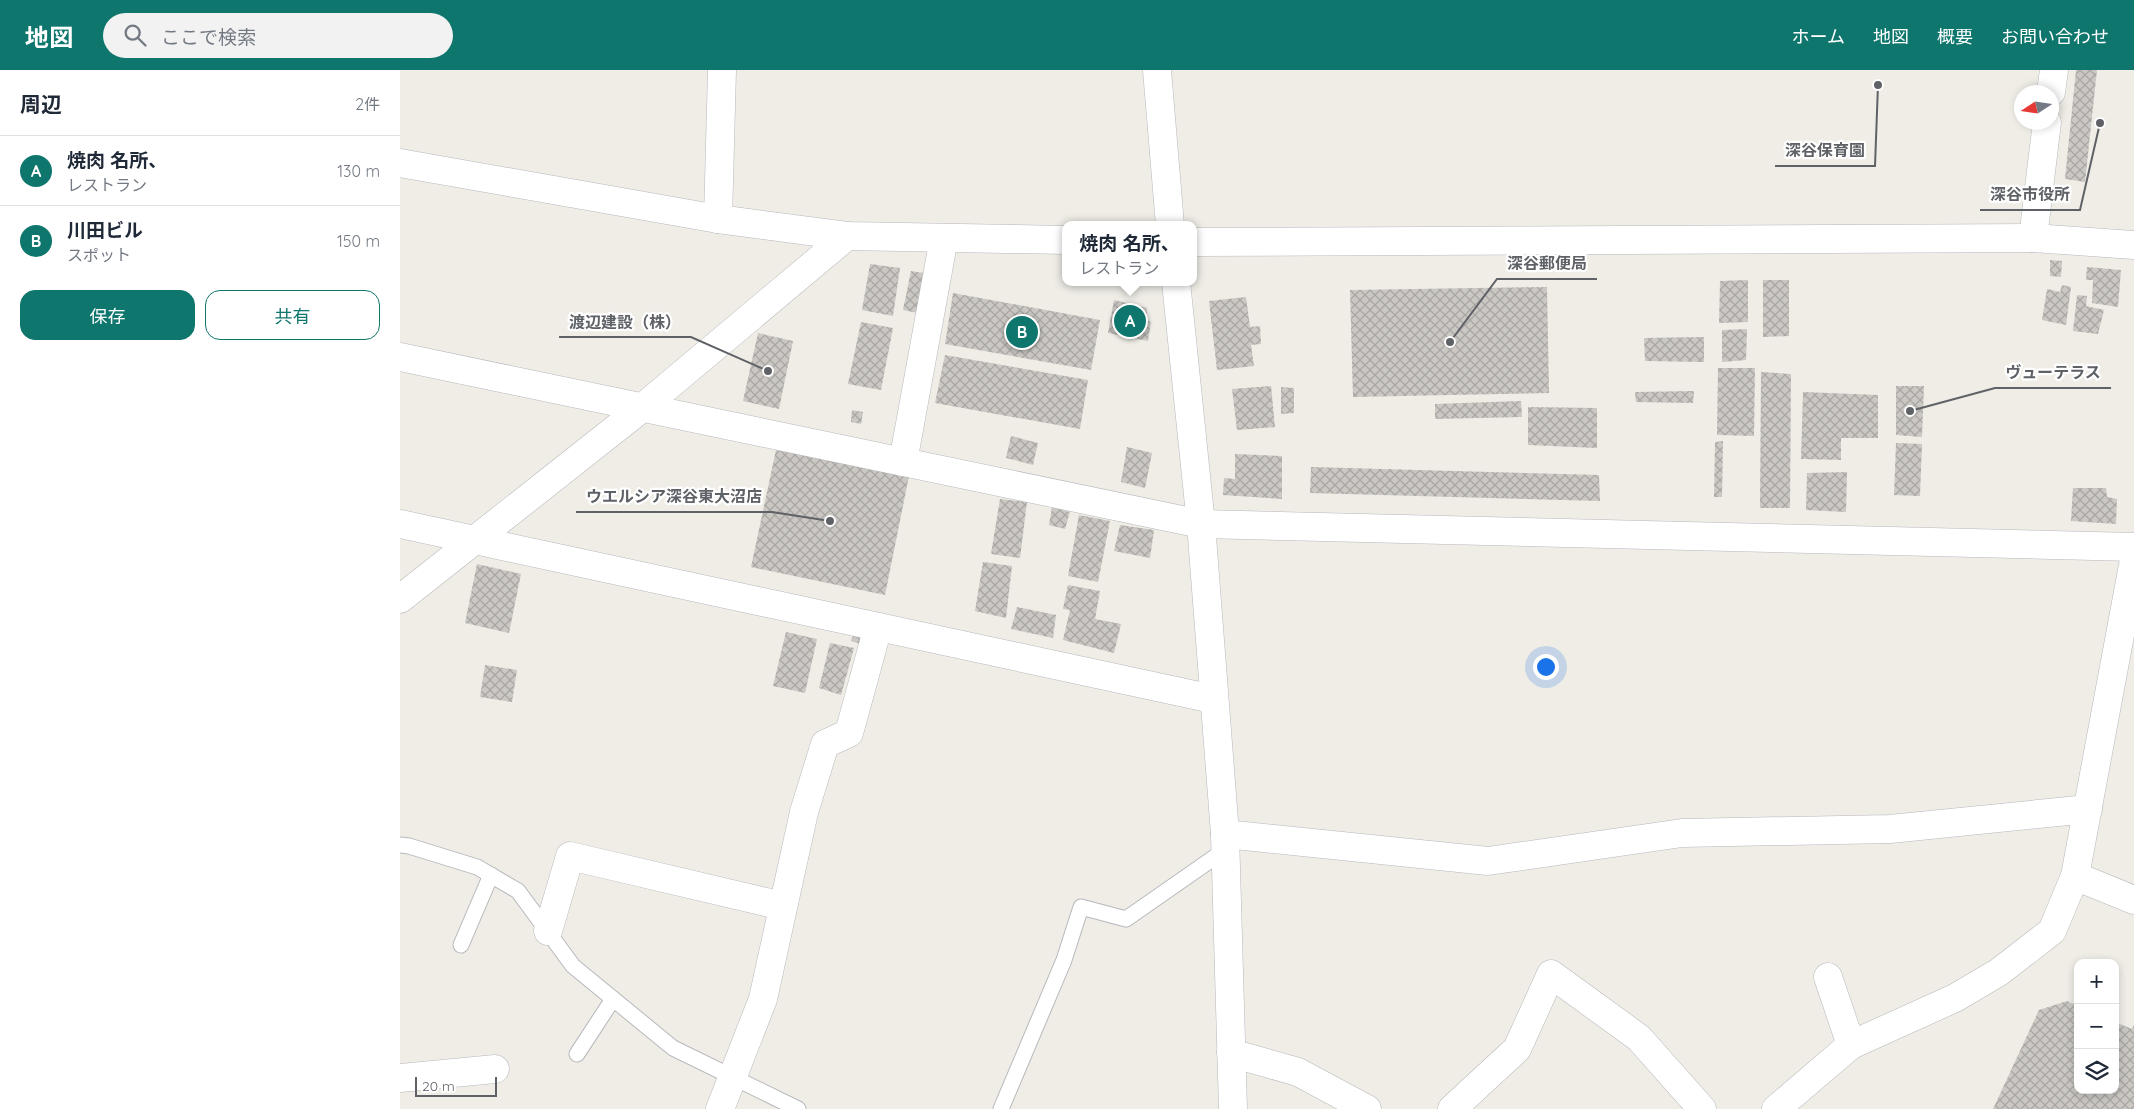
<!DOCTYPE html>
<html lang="ja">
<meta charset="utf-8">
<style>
:root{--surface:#fff;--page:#f2f2f3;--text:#1f2937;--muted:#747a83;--line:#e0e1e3;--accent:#0f766e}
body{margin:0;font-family:Quicksand,"Noto Sans JP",sans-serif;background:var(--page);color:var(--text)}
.controls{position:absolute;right:15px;bottom:15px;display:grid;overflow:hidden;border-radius:10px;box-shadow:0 2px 8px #0003}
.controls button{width:45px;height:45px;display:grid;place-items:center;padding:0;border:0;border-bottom:1px solid var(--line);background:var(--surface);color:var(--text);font:25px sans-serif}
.compass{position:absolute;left:1614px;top:15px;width:45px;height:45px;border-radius:50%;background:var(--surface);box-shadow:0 2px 8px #0003;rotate:258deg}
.scale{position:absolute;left:15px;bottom:12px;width:82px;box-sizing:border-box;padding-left:5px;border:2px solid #5e6166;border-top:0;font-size:14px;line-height:18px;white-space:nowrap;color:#5e6166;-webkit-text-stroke:4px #fff;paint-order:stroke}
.you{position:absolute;left:1145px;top:596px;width:18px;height:18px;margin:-12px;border:4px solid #fff;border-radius:50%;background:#1a73e8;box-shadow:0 0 0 8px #1a73e833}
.badge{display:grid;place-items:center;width:32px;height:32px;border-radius:50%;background:var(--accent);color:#fff;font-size:16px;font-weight:700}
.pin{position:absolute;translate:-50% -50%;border:2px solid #fff;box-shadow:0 1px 5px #0006}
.popup{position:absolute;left:662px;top:151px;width:135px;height:65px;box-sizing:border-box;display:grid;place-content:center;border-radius:10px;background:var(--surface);filter:drop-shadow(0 1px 4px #0005);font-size:16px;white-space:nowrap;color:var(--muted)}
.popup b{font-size:19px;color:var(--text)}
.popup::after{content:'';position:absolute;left:50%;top:100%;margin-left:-10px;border:10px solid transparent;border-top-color:var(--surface)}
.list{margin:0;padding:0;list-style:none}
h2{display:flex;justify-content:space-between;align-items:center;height:65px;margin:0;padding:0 20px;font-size:21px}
h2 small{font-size:16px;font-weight:400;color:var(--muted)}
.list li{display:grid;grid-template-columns:32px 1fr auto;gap:15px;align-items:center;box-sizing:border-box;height:70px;padding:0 20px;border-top:1px solid var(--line)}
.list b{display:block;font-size:19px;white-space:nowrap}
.list p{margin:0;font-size:16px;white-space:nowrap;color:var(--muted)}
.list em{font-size:16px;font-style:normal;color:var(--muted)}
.actions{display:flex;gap:10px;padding:15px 20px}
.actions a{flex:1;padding:11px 0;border:1px solid var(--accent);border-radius:15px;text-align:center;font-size:18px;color:var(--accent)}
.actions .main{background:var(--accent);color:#fff}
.icon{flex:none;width:28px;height:28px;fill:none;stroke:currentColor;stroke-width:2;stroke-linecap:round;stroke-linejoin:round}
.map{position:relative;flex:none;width:1734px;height:1039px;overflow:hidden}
header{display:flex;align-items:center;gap:30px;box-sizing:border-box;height:70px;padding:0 25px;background:var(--accent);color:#fff}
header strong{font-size:24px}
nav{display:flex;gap:28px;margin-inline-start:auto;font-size:18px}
.search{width:350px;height:45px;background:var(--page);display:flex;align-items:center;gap:12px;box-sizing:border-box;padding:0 18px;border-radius:28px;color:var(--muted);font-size:19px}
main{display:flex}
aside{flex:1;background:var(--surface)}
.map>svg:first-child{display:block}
</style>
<header>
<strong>地図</strong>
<div class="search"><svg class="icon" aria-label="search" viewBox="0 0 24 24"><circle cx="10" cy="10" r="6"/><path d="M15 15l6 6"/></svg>ここで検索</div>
<nav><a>ホーム</a><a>地図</a><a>概要</a><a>お問い合わせ</a></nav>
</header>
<main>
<aside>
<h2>周辺<small>2件</small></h2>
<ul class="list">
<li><span class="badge">A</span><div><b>焼肉 名所、</b><p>レストラン</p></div><em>130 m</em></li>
<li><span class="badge">B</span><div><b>川田ビル</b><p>スポット</p></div><em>150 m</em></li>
</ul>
<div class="actions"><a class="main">保存</a><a>共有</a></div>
</aside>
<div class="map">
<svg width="1734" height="1039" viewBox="0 0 1734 1039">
<defs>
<pattern id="building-cross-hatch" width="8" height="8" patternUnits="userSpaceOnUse" patternTransform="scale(1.25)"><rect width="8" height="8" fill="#cbc8c4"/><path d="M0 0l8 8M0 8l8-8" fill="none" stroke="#a8a6a3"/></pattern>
</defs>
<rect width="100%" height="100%" fill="#efede6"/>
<!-- building -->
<g fill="url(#building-cross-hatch)">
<polygon points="1676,0 1697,0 1685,112 1665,109"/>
<polygon points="1650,190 1662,191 1661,207 1650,206"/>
<polygon points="470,194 500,198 493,246 462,240"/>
<polygon points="1687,197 1721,200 1718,237 1692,233 1693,210 1686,210"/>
<polygon points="511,201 530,204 523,244 503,240"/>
<polygon points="1348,210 1348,252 1319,253 1320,211"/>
<polygon points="1363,210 1389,210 1389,266 1363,267"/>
<polygon points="1662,215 1671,217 1666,255 1642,250 1647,219 1660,222"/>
<polygon points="1147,217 1149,323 953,327 950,220"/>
<polygon points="553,223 700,250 691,300 545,274"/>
<polygon points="1677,225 1687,226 1686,236 1704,240 1698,264 1673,261"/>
<polygon points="846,227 850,257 860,256 861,274 851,275 854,296 817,300 809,231"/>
<polygon points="714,230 747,238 747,250 751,252 748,271 708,263"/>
<polygon points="461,252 493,258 481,320 448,314"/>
<polygon points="1347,259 1346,290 1322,292 1322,260"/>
<polygon points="358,263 393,271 379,339 343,331"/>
<polygon points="1304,267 1304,292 1245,291 1244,268"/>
<polygon points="545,285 688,310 680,359 535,333"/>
<polygon points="1318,298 1355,298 1354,366 1317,365"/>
<polygon points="1361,302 1391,304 1390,438 1360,438"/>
<polygon points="871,316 875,357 837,360 832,319"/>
<polygon points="1496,316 1524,316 1522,367 1496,365"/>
<polygon points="881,317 894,318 894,343 881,344"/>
<polygon points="1294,321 1293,333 1236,332 1235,322"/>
<polygon points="1403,322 1478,325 1478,368 1441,368 1441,390 1401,389"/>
<polygon points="1121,331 1122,347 1035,349 1035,334"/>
<polygon points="1128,337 1197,338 1197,378 1128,375"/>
<polygon points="452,340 463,342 461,354 451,352"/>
<polygon points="611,366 638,373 633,395 606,388"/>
<polygon points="1323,371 1322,427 1314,427 1315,372"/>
<polygon points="1496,373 1522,374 1520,426 1494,425"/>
<polygon points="727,377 752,383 745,418 721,412"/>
<polygon points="376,380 509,406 485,525 351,497"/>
<polygon points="835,384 882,386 882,429 823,425 824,408 835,409"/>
<polygon points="911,397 1199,405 1200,431 910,423"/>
<polygon points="1447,402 1446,442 1406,440 1407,403"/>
<polygon points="1673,418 1706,418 1707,427 1717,429 1716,454 1671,451"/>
<polygon points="600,429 627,432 620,488 591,484"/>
<polygon points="652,437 670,442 665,459 649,455"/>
<polygon points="679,445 710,451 698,512 668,506"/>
<polygon points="720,455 754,460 750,488 714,481"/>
<polygon points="583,492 612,496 606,548 575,541"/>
<polygon points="77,494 121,504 109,563 65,553"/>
<polygon points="668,515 700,521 695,549 721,554 714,583 663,570 670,540 663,539"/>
<polygon points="617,537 656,545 653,568 611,559"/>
<polygon points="386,562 417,569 405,623 373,616"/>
<polygon points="454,563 463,566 461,574 451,571"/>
<polygon points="430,573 454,578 441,625 419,618"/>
<polygon points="85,595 117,600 112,632 80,627"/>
<polygon points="1667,931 1678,936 1678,1020 1715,1020 1715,952 1732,959 1734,955 1734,1039 1593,1039 1639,940"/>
</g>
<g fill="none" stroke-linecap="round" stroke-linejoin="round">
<!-- service casing -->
<g stroke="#b7b8bc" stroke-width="17">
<g id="service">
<polyline points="0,775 9,776 77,797 118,821 173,896 273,978 398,1039"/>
<polyline points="61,875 91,805"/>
<polyline points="177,984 213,929"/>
<polyline points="601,1039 664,890 681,837 726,849 825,780"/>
</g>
</g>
<!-- minor casing -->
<g stroke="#b7b8bc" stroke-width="29">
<g id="minor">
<polyline points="757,0 770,155"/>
<polyline points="1651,22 1654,0"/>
<polyline points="318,149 322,0"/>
<polyline points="1633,168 1647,52"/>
<polyline points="776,212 801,454 825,764 833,1039"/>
<polyline points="0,287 801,454 1734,477"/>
<polyline points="503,392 544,168"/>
<polyline points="0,454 813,629"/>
<polyline points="825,764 1088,791 1282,763 1490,759 1688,739"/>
<polyline points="1675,806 1734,830"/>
<polyline points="148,861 170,786 383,836"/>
<polyline points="1428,907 1451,975"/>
<polyline points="831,983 898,1002 967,1039"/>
<polyline points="0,1008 95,999"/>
<polyline points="320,1039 363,929 404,742 425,674 449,663 478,557"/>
<polyline points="1052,1039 1117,979 1151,904 1239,968 1302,1039"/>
<polyline points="1376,1039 1451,975 1555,928 1599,902 1652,861 1675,806 1734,490"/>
</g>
</g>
<!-- tertiary casing -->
<g stroke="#b7b8bc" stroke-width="29">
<g id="tertiary">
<polyline points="0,93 318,149 447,166 666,170"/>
<polyline points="794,172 1633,168 1734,175"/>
<polyline points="0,529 242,338 447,166"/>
</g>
</g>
<!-- service -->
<use href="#service" stroke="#fff" stroke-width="15"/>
<!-- minor -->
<use href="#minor" stroke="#fff" stroke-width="28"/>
<!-- tertiary -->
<use href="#tertiary" stroke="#fff" stroke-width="28"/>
</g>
<!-- callouts -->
<path fill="none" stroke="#5e6166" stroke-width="2" d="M1478 15L1475 96H1375M1700 53L1680 140H1580M1050 272L1097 209H1197M368 301L291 267H159M1510 341L1595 318H1711M430 451L372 442H176"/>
<g fill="#5e6166" stroke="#fff" stroke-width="2">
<circle cx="1478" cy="15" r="5"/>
<circle cx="1700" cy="53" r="5"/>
<circle cx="1050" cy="272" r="5"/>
<circle cx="368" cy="301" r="5"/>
<circle cx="1510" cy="341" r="5"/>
<circle cx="430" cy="451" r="5"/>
</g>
<g font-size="16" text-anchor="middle" font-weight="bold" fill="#5e6166" stroke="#fff" stroke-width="4.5" stroke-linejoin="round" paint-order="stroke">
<text x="1425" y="86">深谷保育園</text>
<text x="1630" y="130">深谷市役所</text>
<text x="1147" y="199">深谷郵便局</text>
<text x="225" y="258">渡辺建設（株）</text>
<text x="1653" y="308">ヴューテラス</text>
<text x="274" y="432">ウエルシア深谷東大沼店</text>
</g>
</svg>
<div class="controls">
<button>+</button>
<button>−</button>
<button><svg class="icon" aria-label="layers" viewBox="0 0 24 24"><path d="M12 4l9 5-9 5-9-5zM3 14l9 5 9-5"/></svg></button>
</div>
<svg class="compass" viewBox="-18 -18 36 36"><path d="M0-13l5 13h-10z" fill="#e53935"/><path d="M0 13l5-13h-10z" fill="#747a83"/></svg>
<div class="scale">20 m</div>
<div class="you"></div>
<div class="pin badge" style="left:730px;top:251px">A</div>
<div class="popup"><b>焼肉 名所、</b>レストラン</div>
<div class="pin badge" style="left:622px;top:262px">B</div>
</div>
</main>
